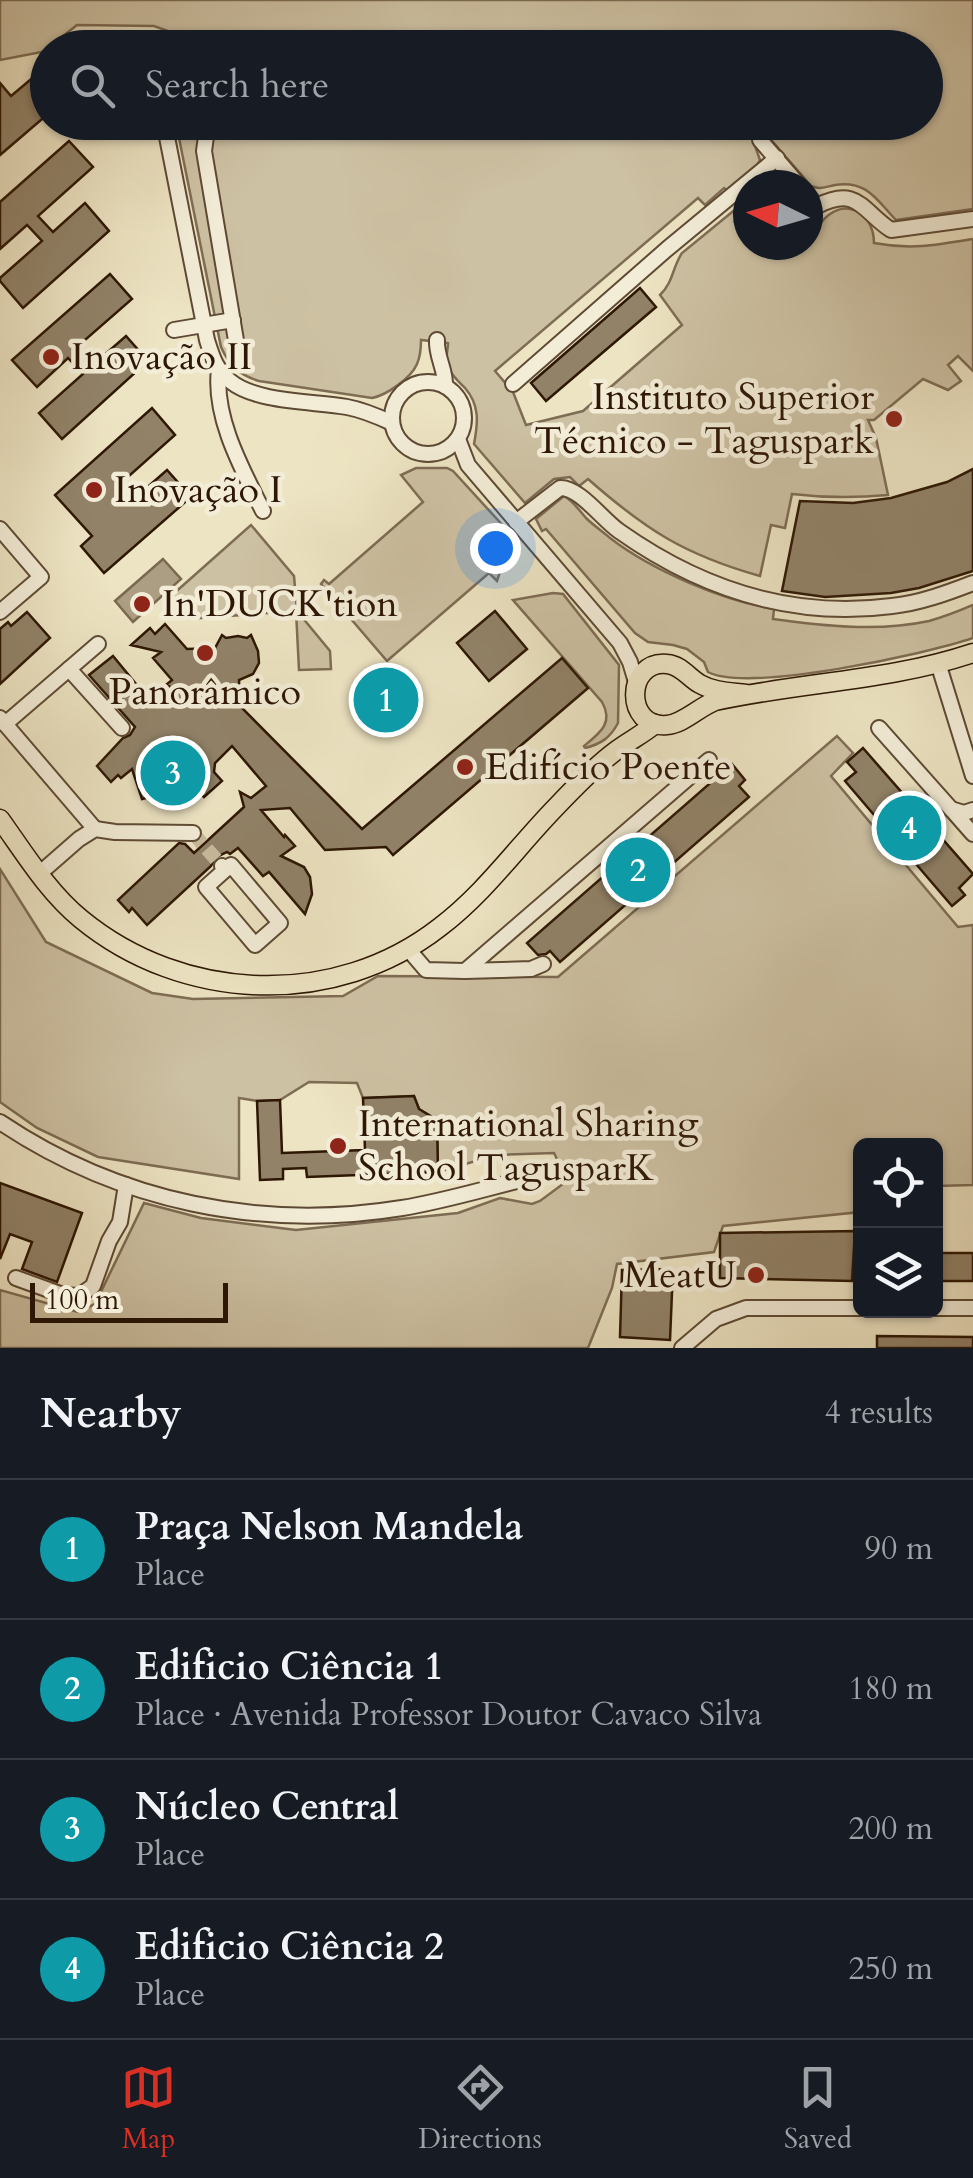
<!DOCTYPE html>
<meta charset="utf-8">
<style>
:root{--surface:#171b24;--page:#242831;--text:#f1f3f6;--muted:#9ea1a6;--line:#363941;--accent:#d93025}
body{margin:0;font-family:Cardo,serif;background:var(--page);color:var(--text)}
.controls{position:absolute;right:30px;bottom:30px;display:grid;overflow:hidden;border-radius:15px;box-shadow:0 2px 8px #0004}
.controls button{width:90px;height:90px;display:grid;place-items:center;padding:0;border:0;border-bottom:2px solid var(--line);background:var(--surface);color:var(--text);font:50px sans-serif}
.compass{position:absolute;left:733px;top:170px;width:90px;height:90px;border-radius:50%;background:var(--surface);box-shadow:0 2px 8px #0004;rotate:275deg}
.scale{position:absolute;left:30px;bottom:25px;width:198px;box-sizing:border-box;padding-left:10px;border:5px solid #2e1705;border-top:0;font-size:28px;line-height:35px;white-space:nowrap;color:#2e1705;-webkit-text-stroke:8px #f3edd8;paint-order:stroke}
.you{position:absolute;left:495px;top:548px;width:35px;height:35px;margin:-25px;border:8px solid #fff;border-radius:50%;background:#1a73e8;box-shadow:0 0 0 15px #1a73e833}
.badge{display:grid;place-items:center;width:65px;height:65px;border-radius:50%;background:var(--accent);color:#fff;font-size:32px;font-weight:700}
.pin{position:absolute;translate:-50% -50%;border:5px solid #fff;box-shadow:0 2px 10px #0006}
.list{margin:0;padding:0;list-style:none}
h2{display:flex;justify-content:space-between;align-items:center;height:130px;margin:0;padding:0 40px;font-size:42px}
h2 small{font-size:32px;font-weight:400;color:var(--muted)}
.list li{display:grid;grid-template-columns:65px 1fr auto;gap:30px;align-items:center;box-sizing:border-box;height:140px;padding:0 40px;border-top:2px solid var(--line)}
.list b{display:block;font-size:38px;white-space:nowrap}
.list p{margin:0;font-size:32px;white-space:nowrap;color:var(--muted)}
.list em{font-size:32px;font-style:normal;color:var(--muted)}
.icon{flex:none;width:55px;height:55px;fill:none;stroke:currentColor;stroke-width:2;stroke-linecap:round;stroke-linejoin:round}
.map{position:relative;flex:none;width:973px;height:1348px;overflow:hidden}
.search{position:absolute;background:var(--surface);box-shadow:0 2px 8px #0004;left:30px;right:30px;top:30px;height:110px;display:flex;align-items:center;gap:25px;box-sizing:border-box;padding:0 35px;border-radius:55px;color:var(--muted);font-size:38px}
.sheet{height:690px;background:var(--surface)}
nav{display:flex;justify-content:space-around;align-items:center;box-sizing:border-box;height:140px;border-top:2px solid var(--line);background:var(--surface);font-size:28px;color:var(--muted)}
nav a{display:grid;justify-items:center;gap:5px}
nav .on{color:var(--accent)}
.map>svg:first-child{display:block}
</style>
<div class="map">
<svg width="973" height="1348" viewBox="0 0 973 1348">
<rect width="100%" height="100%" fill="#ede4c3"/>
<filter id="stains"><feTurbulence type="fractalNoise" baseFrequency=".002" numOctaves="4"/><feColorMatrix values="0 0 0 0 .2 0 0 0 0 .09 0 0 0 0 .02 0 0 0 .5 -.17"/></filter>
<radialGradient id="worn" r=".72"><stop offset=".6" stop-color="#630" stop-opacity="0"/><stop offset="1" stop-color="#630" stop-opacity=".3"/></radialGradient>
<!-- green -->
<g fill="#cdc1a3" stroke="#7e6c54" stroke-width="2.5">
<path d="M 0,0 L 973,0 L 973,209 L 896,220 C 877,201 868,180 835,185 C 824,187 821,190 811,186 L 767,135 L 755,146 L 760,160 L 756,167 L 728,191 L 724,188 L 705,205 L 698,198 L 495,371 L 513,392 L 526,425 L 583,411 L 682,325 L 660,295 C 674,281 672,268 682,253 L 748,199 L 748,245 L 808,245 L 808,219 L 820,224 C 841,195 874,210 874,243 C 911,250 937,245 973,239 L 973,371 L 958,356 L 948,365 L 961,381 L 948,390 L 923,379 L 874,420 L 868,420 L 876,438 L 888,495 C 855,498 825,498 792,494 L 785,528 L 771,525 L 760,576 C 685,555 646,530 588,479 L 579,486 L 570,477 L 554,479 L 525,503 L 474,444 C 478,423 480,405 465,388 C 457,380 448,372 447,360 C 446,354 448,349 448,343 L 421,340 C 421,349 420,357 417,364 C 411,378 387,395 372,398 L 259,381 C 239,375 229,365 221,347 L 176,123 L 926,122 L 926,48 L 189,48 L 188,43 L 179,40 L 168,31 L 154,26 L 77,25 L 48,48 L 47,51 L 0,60 Z"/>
<polygon points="416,468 447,468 453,471 507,530 510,542 497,581 489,573 387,661 321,584 324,580 329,584 423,502 401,475"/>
<path d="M 564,496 C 573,501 579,510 586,518 C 593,525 602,531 610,538 C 653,571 722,600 774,609 L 773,619 C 824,626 878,632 929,621 C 944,617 959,611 973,605 L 973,638 C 927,654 748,693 708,672 L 704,662 L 687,649 L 673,645 L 648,642 L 635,633 L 546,529 L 542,531 L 536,519 Z"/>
<polygon points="251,525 294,576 297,611 330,651 331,669 299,670 296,611 188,619 171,596"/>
<path d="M 553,593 L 563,594 L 619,665 L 618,723 C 610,738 601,744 585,748 L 584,746 C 600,733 614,723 602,702 L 513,600 Z"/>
<polygon points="837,736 853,753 831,776 958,927 973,925 973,1185 936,1186 936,1146 860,1146 860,1212 723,1226 714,1252 617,1264 612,1288 588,1348 0,1348 0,1290 78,1312 95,1304 144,1203 201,1218 296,1230 458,1213 500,1198 532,1204 540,1201 563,1184 566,1178 554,1153 496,1155 438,1172 437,1120 419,1109 414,1096 363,1098 357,1083 309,1082 280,1100 257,1101 239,1098 239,1179 98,1157 37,1128 0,1102 0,869 46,942 152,993 193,999 343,996 378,976 558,977"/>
</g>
<!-- water -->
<polygon fill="#ac9e82" stroke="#7a6850" stroke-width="2.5" points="163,559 181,579 133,622 115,601"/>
<!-- building -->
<g fill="#918268" stroke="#2e1705" stroke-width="2.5">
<polygon points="48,65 48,114 0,155 0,83 11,96"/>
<polygon points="69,141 93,167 38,216 53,232 85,203 109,231 23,308 0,281 0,278 42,241 27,225 0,249 0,202"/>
<polygon points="110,274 132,299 78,346 94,364 126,336 148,361 62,439 39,413 83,374 68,358 37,387 12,360"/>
<polygon points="640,288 656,307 546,401 531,383"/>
<polygon points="152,408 175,435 121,483 135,498 167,470 191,497 104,573 81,546 92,536 55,495"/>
<polygon points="973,469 973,571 919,588 891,593 825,597 782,591 800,501 853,503 891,498 947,482"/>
<polygon points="495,611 527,649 489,681 457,643"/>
<polygon points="27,612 50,638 0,684 0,629 8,622 11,626"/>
<polygon points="165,624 187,649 215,648 222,635 226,638 238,636 247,638 251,635 258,651 259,663 253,674 239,680 240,706 362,829 562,658 588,688 393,855 386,847 325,850 290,808 261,810 284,837 285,835 295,846 281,856 304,867 310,877 312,894 305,914 269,872 263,876 238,848 230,854 227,852 215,858 211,866 147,925 132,908 129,912 118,900 179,843 185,844 194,853 244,807 240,792 251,798 266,786 232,746 215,763 214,772 222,781 204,797 202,795 194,799 188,788 142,799 132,769 121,778 118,775 111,782 97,766 123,738 130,735 135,727 89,675 113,656 155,707 174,691 167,684 172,680 153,658 161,652 131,645 150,628 155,634"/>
<polygon points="863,748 973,874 959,888 965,895 952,906 845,781 856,772 847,762"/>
<polygon points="732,764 745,780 739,786 749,797 560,962 550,951 546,954 538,955 527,943"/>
<polygon points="414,1096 419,1109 437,1120 438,1172 307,1177 306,1168 283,1169 283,1179 260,1180 257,1101 280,1100 282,1153 365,1150 363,1098"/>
<polygon points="0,1183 82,1213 57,1282 22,1269 32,1242 10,1234 0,1259"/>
<polygon points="855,1231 852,1281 720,1278 720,1233"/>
<rect x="936" y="1253" width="37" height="28"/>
<polygon points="673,1269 670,1340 620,1337 622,1270"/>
<polygon points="877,1336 973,1337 973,1348 877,1348"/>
</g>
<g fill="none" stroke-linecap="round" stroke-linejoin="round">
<!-- minor-tunnel -->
<polyline stroke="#c7bb9d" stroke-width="14" stroke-dasharray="14 7" stroke-linecap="butt" points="193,833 222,866"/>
<!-- minor casing -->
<g stroke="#5e4a34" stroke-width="18">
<g id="minor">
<path d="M 136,48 C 146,38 159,37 169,48"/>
<path d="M 164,122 L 207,340 C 212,356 216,370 230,381 C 257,403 313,401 347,407 C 363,410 377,416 392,423"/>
<polyline points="208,122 204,151 240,364"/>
<polyline points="760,140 799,185"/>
<path d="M 808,196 L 817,206 C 858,185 862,211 891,230 L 973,219"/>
<polyline points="174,330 233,320"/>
<path d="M 437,340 C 436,357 446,370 445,386"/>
<path d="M 219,369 C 213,417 242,469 263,511"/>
<circle cx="428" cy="418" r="36"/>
<polyline points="513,384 667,249 777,158"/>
<polyline points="458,439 468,465 620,643 630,662 636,682"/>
<path d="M 516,522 L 560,488 C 579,487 602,519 619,531 C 701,589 792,619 892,606 C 920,603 947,593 973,583"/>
<polyline points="0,529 41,577 0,612"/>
<polyline points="938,663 973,776"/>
<polyline points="69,669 122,728"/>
<polyline points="0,718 95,829"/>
<polyline points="5,724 98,644"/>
<polyline points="879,728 951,809 964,813 973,810"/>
<polyline points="951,809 973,834"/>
<polyline points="222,866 225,870 231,865 280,923 255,945 206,887 225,870"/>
<polyline points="39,874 79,839 95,829 115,832 193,833"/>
<polyline points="408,949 426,970 465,971 709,760"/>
<polyline points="465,971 531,969 543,964"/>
<path d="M 0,1122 C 119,1202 261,1231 402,1208 C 445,1201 487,1188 529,1178"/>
<polyline points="16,1278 63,1295 79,1296 93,1286 109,1241 120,1222 126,1185"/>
<polyline points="936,1308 973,1308"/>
<polyline points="682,1348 716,1319 746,1308 860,1308"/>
</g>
</g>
<!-- major casing -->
<g stroke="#2e1705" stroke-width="21">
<g id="major">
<path d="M 746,694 C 730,692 714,692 700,684 C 689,678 681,665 667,664 C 625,660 624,729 667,725 C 683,724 699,707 715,701 C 801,682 890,681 973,653"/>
<path d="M 0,819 C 25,854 48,892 81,919 C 183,1003 335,1009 440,927 C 485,893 517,847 556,807 C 574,788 595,766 617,750 C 629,741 643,734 655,724"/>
</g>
</g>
<!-- minor -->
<use href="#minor" stroke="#f3edd8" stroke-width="14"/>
<!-- major -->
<use href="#major" stroke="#ede4c3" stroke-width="18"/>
</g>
<!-- markers -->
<g fill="#8f2418" stroke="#f3edd8" stroke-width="4">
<circle cx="51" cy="357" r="10"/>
<circle cx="894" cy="419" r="10"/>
<circle cx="94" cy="490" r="10"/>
<circle cx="142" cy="604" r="10"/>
<circle cx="205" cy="653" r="10"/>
<circle cx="465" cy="767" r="10"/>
<circle cx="338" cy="1146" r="10"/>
<circle cx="756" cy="1275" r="10"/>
</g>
<g text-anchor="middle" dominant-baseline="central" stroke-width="9" stroke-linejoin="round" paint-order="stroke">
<!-- poi labels -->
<g font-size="38" fill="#2e1705" stroke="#f3edd8" text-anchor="start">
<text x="71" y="357">Inovação II</text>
<text x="874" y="397" text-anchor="end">Instituto Superior<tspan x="874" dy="44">Técnico - Taguspark</tspan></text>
<text x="114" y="490">Inovação I</text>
<text x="162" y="604">In'DUCK'tion</text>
<text x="205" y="692" text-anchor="middle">Panorâmico</text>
<text x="485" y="767">Edifício Poente</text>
<text x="358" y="1124">International Sharing<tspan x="358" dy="44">School TagusparK</tspan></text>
<text x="736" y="1275" text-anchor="end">MeatU</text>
</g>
</g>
<rect width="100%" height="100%" filter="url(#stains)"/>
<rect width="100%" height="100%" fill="url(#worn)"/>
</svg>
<div class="controls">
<button><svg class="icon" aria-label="locate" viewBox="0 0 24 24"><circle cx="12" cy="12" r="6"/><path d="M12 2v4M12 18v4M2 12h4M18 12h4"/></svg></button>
<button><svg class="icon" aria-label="layers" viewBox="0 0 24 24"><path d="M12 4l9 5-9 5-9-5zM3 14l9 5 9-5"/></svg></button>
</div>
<svg class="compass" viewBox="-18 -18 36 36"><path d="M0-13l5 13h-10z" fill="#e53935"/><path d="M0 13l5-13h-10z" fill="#9ea1a6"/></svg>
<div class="scale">100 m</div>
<div class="you"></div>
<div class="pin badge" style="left:386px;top:700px;background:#0f9aa8">1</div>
<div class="pin badge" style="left:638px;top:870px;background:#0f9aa8">2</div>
<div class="pin badge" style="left:173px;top:773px;background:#0f9aa8">3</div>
<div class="pin badge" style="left:909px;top:828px;background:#0f9aa8">4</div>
<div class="search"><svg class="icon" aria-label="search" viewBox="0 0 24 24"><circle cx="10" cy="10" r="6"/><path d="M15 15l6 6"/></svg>Search here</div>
</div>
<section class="sheet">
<h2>Nearby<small>4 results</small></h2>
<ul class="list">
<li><span class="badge" style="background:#0f9aa8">1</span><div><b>Praça Nelson Mandela</b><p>Place</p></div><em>90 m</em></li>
<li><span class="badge" style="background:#0f9aa8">2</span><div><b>Edificio Ciência 1</b><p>Place · Avenida Professor Doutor Cavaco Silva</p></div><em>180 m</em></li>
<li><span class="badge" style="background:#0f9aa8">3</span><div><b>Núcleo Central</b><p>Place</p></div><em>200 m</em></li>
<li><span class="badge" style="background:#0f9aa8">4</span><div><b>Edificio Ciência 2</b><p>Place</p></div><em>250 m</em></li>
</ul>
</section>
<nav>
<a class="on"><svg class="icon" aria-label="map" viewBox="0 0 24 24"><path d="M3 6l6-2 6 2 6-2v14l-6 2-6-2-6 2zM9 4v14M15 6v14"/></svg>Map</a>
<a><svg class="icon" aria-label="directions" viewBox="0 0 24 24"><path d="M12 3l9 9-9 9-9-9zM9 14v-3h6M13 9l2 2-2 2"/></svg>Directions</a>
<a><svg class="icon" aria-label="saved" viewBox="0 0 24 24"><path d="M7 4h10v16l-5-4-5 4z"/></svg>Saved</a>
</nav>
